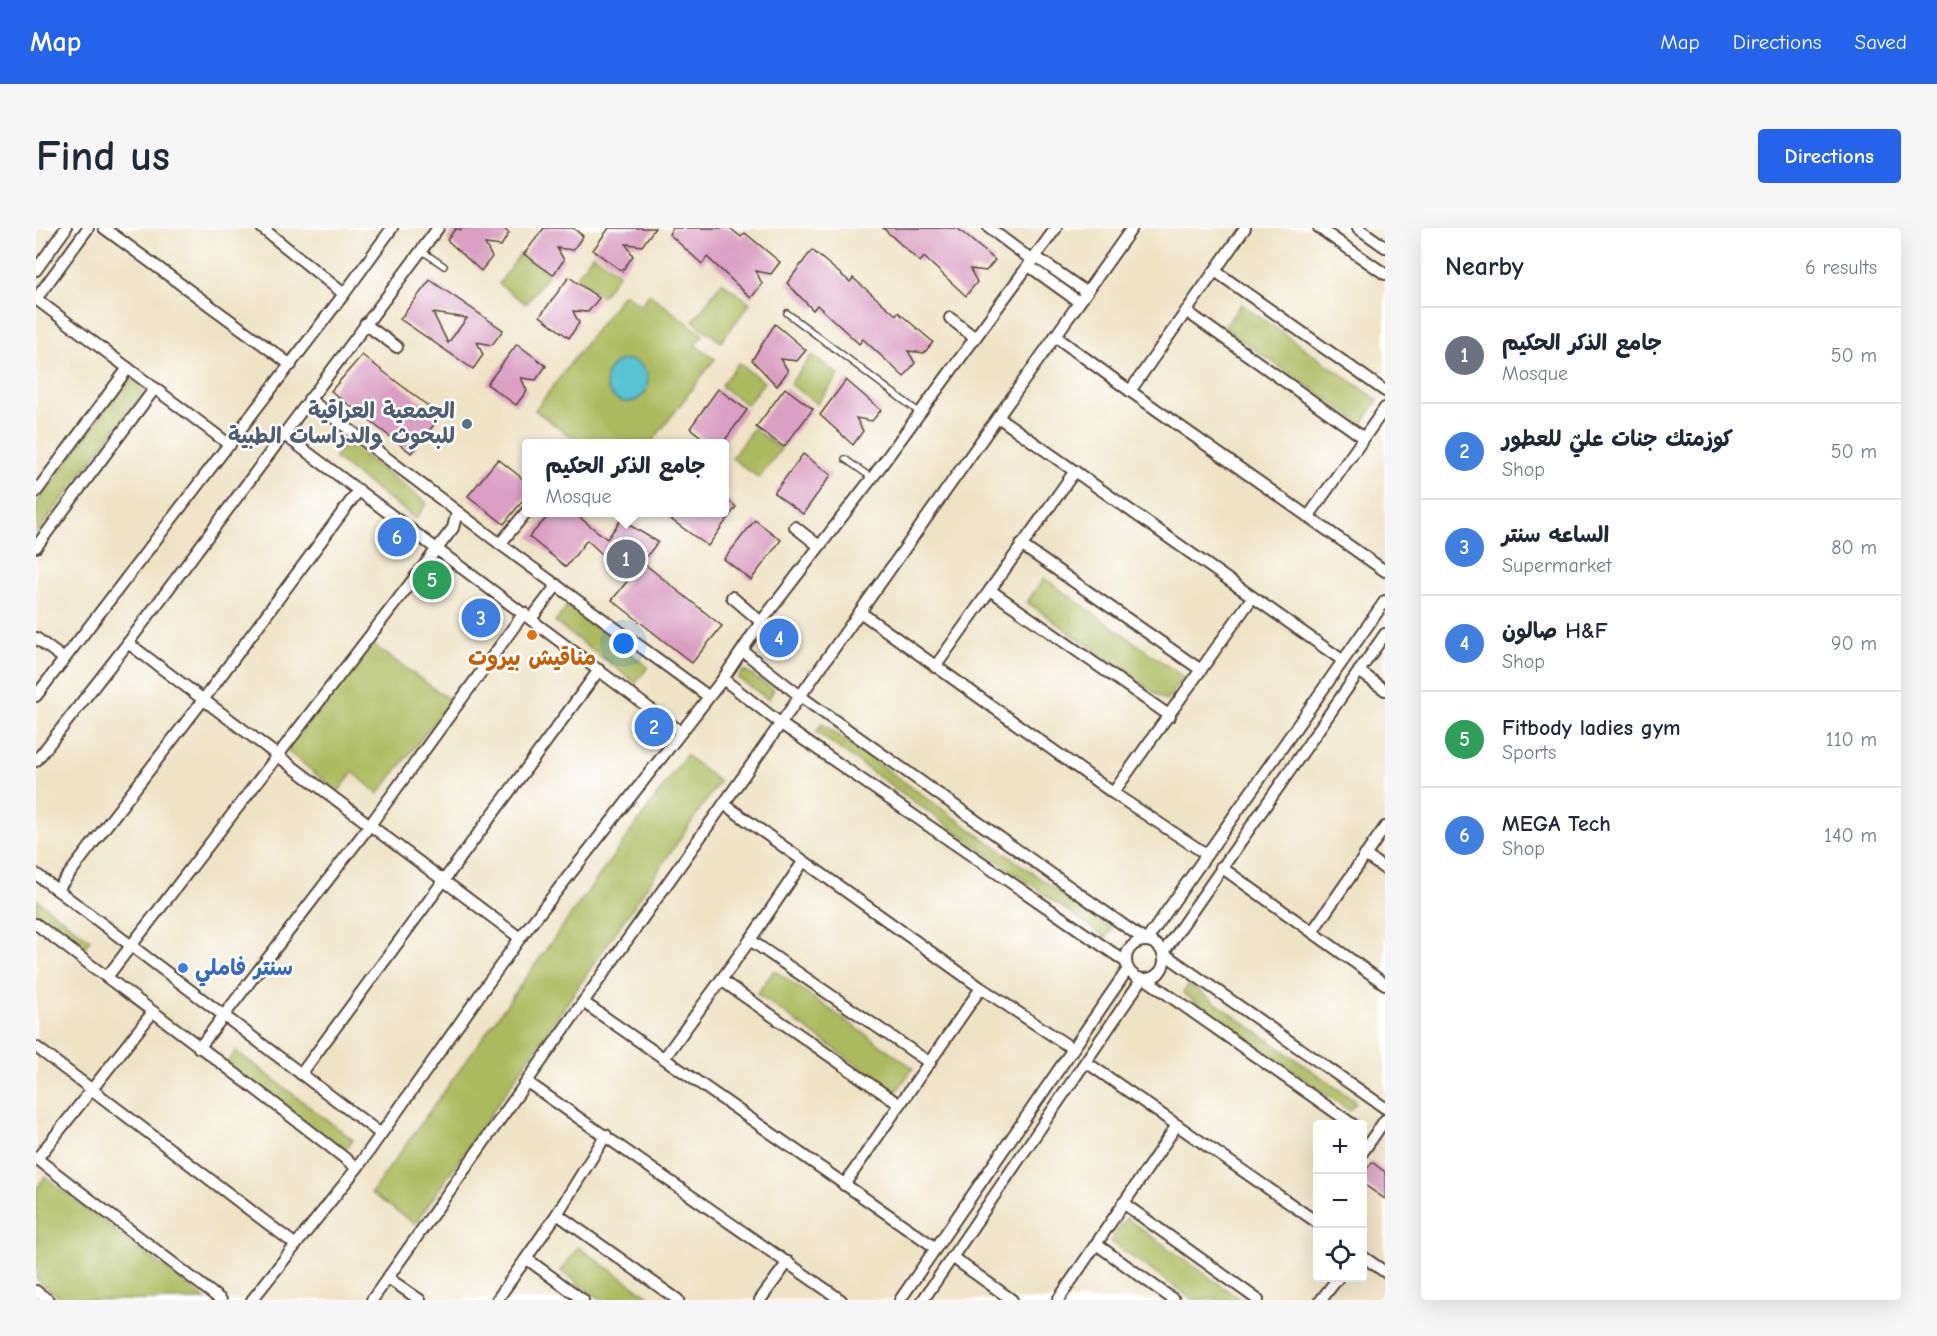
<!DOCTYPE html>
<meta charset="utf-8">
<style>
:root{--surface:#fff;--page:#f6f6f7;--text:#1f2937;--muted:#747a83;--line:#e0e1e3;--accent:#2563eb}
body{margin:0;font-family:"Comic Neue","Playpen Sans Arabic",sans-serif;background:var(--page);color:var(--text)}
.controls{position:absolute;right:18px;bottom:18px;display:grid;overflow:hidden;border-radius:6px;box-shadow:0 6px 24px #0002}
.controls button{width:54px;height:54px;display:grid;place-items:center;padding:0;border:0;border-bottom:2px solid var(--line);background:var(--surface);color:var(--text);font:30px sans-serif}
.you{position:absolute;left:588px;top:416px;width:21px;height:21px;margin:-15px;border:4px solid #fff;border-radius:50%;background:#1a73e8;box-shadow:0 0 0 9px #1a73e833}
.badge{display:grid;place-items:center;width:39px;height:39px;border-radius:50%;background:var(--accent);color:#fff;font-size:20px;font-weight:700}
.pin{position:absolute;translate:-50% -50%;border:3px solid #fff;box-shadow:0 2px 6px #0006}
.popup{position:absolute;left:486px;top:211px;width:207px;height:78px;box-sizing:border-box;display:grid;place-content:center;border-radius:6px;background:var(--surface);filter:drop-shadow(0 2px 4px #0005);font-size:20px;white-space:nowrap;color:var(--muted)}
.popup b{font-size:22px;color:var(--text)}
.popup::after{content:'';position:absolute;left:50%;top:100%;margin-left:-12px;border:12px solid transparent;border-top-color:var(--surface)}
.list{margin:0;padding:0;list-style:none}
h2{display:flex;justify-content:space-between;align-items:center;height:78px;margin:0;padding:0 24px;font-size:26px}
h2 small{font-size:20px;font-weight:400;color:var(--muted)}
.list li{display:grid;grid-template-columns:39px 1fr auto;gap:18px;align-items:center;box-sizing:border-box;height:96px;padding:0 24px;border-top:2px solid var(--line)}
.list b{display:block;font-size:22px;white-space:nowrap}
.list p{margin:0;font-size:20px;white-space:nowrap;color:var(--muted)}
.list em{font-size:20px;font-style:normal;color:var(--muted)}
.icon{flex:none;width:33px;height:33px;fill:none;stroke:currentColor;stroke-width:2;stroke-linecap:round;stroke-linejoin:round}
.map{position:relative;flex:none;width:1349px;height:1072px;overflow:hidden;border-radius:6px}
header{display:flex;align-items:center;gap:36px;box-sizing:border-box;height:84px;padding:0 30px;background:var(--accent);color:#fff}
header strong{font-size:28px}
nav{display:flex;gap:33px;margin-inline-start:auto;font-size:21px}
.intro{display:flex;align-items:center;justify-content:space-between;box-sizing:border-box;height:144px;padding:0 36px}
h1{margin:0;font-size:42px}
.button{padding:15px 27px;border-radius:6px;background:var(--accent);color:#fff;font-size:21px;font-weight:700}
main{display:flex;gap:36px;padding:0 36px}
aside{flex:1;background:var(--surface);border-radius:6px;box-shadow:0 6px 24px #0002}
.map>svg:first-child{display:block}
</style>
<header>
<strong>Map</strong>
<nav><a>Map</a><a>Directions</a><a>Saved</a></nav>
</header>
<div class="intro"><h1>Find us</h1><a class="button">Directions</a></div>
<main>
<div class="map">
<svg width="1349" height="1072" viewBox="0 0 1349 1072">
<rect width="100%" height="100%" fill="#fff"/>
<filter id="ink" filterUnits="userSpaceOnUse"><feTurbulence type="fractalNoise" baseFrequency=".0167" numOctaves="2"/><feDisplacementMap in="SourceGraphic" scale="12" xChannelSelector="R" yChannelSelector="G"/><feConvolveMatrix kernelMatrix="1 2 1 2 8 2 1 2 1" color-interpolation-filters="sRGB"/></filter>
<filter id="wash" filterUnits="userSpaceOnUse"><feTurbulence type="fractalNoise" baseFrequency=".008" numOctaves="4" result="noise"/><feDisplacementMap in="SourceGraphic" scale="24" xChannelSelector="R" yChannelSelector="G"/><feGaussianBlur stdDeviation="1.35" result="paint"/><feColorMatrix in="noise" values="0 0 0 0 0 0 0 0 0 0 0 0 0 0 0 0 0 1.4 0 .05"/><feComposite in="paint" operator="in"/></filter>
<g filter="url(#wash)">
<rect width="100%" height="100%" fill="#efe3c6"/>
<!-- green -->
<g fill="#acbb5e" stroke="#74723e" stroke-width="1.5">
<polygon points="484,26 512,46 490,76 463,56"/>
<polygon points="557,26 583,45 566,68 540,49"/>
<polygon points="686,54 714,75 685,114 657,93"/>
<polygon points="588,65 605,77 613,66 667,107 659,117 679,131 615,215 543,215 499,182"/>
<polygon points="1205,76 1342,172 1326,196 1188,100"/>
<polygon points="776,127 803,147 781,176 754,156"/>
<polygon points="702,135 728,154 711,177 685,158"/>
<polygon points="94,149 110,160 0,307 0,276"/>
<polygon points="717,200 745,221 723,250 696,230"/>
<polygon points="310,214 391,275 380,291 298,230"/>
<polygon points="1008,350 1147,449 1130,473 991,374"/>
<polygon points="531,378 612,439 600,455 519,394"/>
<polygon points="335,415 415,473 342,566 317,544 302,564 250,522"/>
<polygon points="708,442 738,462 732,471 702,450"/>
<polygon points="786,496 1076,701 1070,710 780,504"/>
<polygon points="650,527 683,554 379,996 335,965"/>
<polygon points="0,671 54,712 43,727 0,695"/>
<polygon points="738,742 877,840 860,864 721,766"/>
<polygon points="1153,756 1320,874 1314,883 1147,765"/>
<polygon points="200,823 317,912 306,926 189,837"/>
<polygon points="9,949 171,1072 27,1072 0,1051 0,961"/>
<polygon points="1090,990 1205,1072 1157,1072 1074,1013"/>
<polygon points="542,1019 618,1072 566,1072 525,1043"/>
</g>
<!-- water -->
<circle fill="#59c3d4" stroke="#4a7679" stroke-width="1.5" cx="591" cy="153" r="21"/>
<g id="blocks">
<!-- building -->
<g fill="#da9fc3" fill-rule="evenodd">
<polygon points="420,0 424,2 426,0 467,0 473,5 465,18 449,16 456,29 445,43 411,12"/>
<polygon points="508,0 537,0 547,8 537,22 521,20 528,32 517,47 488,26"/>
<polygon points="573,0 619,0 606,18 590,16 597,28 586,43 557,22"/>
<polygon points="637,0 694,0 705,9 709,5 744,34 735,46 720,43 726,56 715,70 671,29 666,36 633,6"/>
<polygon points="847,0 921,0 959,32 950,43 934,41 941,54 930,68 888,29 884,34"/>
<polygon points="776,22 814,54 817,50 860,87 862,84 897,114 888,125 872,123 879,135 868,149 827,111 823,116 781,77 777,82 751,55"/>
<polygon points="533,49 563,70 552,84 537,83 543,95 533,110 504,88"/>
<path d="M 394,52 L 467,102 L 456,117 L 441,114 L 447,127 L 437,141 L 364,91 ZM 397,85 L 431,90 L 412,115 Z"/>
<polygon points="739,96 770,122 761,133 745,131 752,143 741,158 716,132"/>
<polygon points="481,116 510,138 500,152 485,150 491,163 480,177 451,156"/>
<polygon points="326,127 405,188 375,225 295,163"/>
<polygon points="810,152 845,182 836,193 820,190 827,203 817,217 784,187"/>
<polygon points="749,160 777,181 748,219 720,199"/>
<polygon points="682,161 711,182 686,216 674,216 654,200"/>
<polygon points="767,226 795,247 767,286 738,265"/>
<polygon points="462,231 491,254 491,267 468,296 432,268"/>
<polygon points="689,270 700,279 672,318 626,285 689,285"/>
<polygon points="515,285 538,285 571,311 585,292 622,314 606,334 686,398 656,435 576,372 593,351 551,312 530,339 493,309"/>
<polygon points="719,292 745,312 715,352 688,331"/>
<polygon points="1336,934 1349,944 1349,971 1326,955 1326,947"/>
</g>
</g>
</g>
<g filter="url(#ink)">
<use href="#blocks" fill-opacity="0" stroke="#564637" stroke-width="1.5"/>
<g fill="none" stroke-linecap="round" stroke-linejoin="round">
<!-- lane casing -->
<g stroke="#564637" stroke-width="8">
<g id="lane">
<polyline points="386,23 408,38"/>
<polyline points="751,85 884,185"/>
<polyline points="809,231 836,250"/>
</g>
</g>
<!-- street casing -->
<g stroke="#564637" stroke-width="14">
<g id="street">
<polyline points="52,0 0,71 194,217"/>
<polyline points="68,0 255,137"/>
<polyline points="226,0 308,66"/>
<polyline points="953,0 997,33"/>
<polyline points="1283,0 1349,46"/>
<polyline points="1322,0 1349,19"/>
<polyline points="1000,29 1050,64"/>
<polyline points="993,38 1043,74"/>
<polyline points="0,42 30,0"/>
<polyline points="1179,43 1349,163"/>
<polyline points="1150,83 1328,210"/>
<polyline points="914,90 939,110"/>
<polyline points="329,96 361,119"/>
<polyline points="1019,108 1094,163 1349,343"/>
<polyline points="1094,163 1209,0"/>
<polyline points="273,171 464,316 672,468"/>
<polyline points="962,189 1306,432"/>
<polyline points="247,206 645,504"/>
<polyline points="0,264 92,140"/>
<polyline points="1272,289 1349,180"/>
<polyline points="759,299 783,318"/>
<polyline points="464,316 491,283"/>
<polyline points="985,317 1165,442"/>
<polyline points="0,319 119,160"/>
<polyline points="954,362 1134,488"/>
<polyline points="696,369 725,394"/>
<polyline points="824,384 1077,565 1170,626"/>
<polyline points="495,391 521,357"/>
<polyline points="1349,406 1127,725 1349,880"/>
<polyline points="0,410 28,431"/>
<polyline points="92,415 484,710"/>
<polyline points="707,423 764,468 1110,713 1349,373"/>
<polyline points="899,439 1039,243"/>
<polyline points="1323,443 1349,462"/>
<polyline points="687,451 745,496 1090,734"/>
<polyline points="0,468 308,66 356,0"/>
<polyline points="0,533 92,415 402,0"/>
<polyline points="1077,565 1216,370"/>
<polyline points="688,576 945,760 1037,821"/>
<polyline points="1329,627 1349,641"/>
<polyline points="1185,639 1349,756"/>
<polyline points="0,646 345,906"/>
<polyline points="21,662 167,472 323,262"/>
<path d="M 0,696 C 107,777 216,856 321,940"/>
<polyline points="1276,704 1349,599"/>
<polyline points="714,712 894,835"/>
<circle cx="1109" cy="732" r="19"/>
<polyline points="71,749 417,300 421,284"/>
<polyline points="685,752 864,877"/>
<polyline points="1111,752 1316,896"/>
<polyline points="547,774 900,1020"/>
<polyline points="0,819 260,1017"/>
<polyline points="163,820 334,597 488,385"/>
<polyline points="629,829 714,712 767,634"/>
<polyline points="1050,834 1282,995"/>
<polyline points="265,846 563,442"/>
<polyline points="491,854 805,1072"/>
<polyline points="1326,925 1349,892"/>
<polyline points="0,930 185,1072"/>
<polyline points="0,932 117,784"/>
<polyline points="808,957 945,760"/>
<polyline points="1087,975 1222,1072"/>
<polyline points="521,986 642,1072"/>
<polyline points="1060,1016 1138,1072"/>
<polyline points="1326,1028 1349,1044"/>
<polyline points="916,1029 976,1072"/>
<polyline points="491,1031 547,1072"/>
<polyline points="352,1050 384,1072"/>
<polyline points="0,1063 12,1072"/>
<polyline points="216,1072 321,940 484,710 687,451 725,394 836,250 1020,0"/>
<polyline points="336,1072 1096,0"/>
<polyline points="461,1072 521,986 570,907"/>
<polyline points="724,1072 752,1034"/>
<polyline points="864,1072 1092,741"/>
<polyline points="887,1072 1106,751"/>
<polyline points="1022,1072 1141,897"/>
<polyline points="1285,1072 1302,1050"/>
</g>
</g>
<!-- lane -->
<use href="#lane" stroke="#fff" stroke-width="5"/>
<!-- street -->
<use href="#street" stroke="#fff" stroke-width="10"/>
</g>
</g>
<!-- markers -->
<circle fill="#5c6f8a" stroke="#fff" stroke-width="2" cx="431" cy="196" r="6"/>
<circle fill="#e8710a" stroke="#fff" stroke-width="2" cx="496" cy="407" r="6"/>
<circle fill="#3f7fe0" stroke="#fff" stroke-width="2" cx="147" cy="740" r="6"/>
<g text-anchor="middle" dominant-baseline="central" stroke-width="5" stroke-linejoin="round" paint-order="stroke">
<!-- service labels -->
<g font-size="22" font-weight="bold" fill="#4e5e75" stroke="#fff" text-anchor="end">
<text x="419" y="183">الجمعية العراقية<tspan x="419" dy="25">للبحوث والدراسات الطبية</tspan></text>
</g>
<!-- food labels -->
<g font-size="22" font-weight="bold" fill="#c56008" stroke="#fff">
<text x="496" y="430">مناقيش بيروت</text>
</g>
<!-- shop labels -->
<g font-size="22" font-weight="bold" fill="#366cbe" stroke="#fff" text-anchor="start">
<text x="159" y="740">سنتر فاملي</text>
</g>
</g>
</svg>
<div class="controls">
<button>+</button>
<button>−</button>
<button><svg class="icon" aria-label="locate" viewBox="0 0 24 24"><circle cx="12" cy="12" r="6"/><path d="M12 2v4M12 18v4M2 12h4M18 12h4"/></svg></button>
</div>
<div class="you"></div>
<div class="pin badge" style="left:590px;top:331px;background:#6b7280">1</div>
<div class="popup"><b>جامع الذكر الحكيم</b>Mosque</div>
<div class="pin badge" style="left:618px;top:499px;background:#3f7fe0">2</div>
<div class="pin badge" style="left:445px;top:390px;background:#3f7fe0">3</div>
<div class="pin badge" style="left:743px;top:410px;background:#3f7fe0">4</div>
<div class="pin badge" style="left:396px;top:352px;background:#2e9e5b">5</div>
<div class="pin badge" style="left:361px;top:309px;background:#3f7fe0">6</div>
</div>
<aside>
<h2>Nearby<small>6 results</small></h2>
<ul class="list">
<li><span class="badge" style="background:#6b7280">1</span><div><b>جامع الذكر الحكيم</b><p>Mosque</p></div><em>50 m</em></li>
<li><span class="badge" style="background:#3f7fe0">2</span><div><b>كوزمتك جنات عليٌ للعطور</b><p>Shop</p></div><em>50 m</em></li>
<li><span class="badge" style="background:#3f7fe0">3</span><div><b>الساعه سنتر</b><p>Supermarket</p></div><em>80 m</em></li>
<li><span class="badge" style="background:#3f7fe0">4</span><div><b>صالون H&amp;F</b><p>Shop</p></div><em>90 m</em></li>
<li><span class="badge" style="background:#2e9e5b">5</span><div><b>Fitbody ladies gym</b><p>Sports</p></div><em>110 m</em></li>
<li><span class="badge" style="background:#3f7fe0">6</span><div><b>MEGA Tech</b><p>Shop</p></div><em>140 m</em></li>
</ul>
</aside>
</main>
